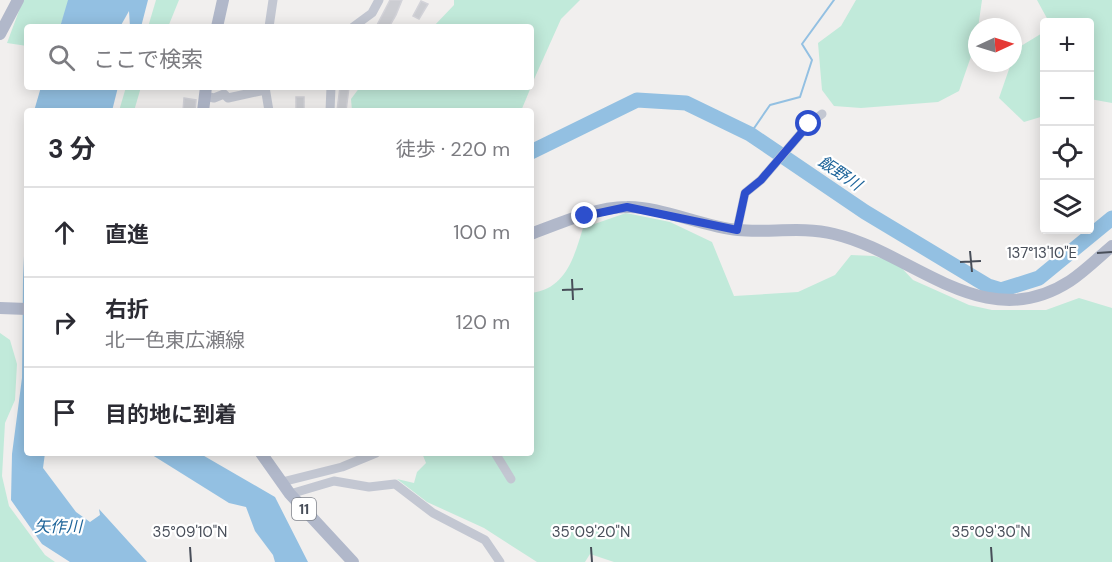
<!DOCTYPE html>
<html lang="ja">
<meta charset="utf-8">
<style>
:root{--surface:#fff;--page:#f7f7f7;--text:#2b2b33;--muted:#7c7c81;--line:#e1e1e2}
body{margin:0;font-family:"DM Sans","Noto Sans JP",sans-serif;background:var(--page);color:var(--text)}
.controls{position:absolute;right:18px;top:18px;display:grid;overflow:hidden;border-radius:6px;box-shadow:0 3px 15px #0003}
.controls button{width:54px;height:54px;display:grid;place-items:center;padding:0;border:0;border-bottom:2px solid var(--line);background:var(--surface);color:var(--text);font:30px sans-serif}
.compass{position:absolute;left:968px;top:18px;width:54px;height:54px;border-radius:50%;background:var(--surface);box-shadow:0 3px 15px #0003;rotate:86deg}
.stop{position:absolute;width:18px;height:18px;margin:-14px;border:4px solid #2d4fcc;border-radius:50%;background:#fff}
.stop.end{background:#2d4fcc;border-color:#fff;box-shadow:0 2px 6px #0008}
.list{margin:0;padding:0;list-style:none}
h2{display:flex;justify-content:space-between;align-items:center;height:78px;margin:0;padding:0 24px;font-size:26px}
h2 small{font-size:20px;font-weight:400;color:var(--muted)}
.list li{display:grid;grid-template-columns:39px 1fr auto;gap:18px;align-items:center;box-sizing:border-box;height:90px;padding:0 24px;border-top:2px solid var(--line)}
.list b{display:block;font-size:22px;white-space:nowrap}
.list p{margin:0;font-size:20px;white-space:nowrap;color:var(--muted)}
.list em{font-size:20px;font-style:normal;color:var(--muted)}
.icon{flex:none;width:33px;height:33px;fill:none;stroke:currentColor;stroke-width:2;stroke-linecap:round;stroke-linejoin:round}
.map{position:relative;flex:none;width:1112px;height:562px;overflow:hidden}
.search{position:absolute;background:var(--surface);box-shadow:0 3px 15px #0003;left:24px;top:24px;width:510px;height:66px;display:flex;align-items:center;gap:15px;box-sizing:border-box;padding:0 21px;border-radius:6px;color:var(--muted);font-size:22px}
.panel{position:absolute;background:var(--surface);box-shadow:0 3px 15px #0003;left:24px;top:108px;width:510px;height:348px;border-radius:6px}
.map>svg:first-child{display:block}
</style>
<div class="map">
<svg width="1112" height="562" viewBox="0 0 1112 562">
<rect width="100%" height="100%" fill="#f1efee"/>
<!-- green -->
<g fill="#c1eada">
<polygon points="23,0 69,0 60,27 27,27 27,46 7,43"/>
<polygon points="156,0 179,0 168,27 148,27"/>
<polygon points="454,0 580,0 561,19 531,86 531,27 433,27 454,5"/>
<polygon points="856,0 982,0 976,42 959,91 938,102 861,108 834,106 822,90 818,43 841,26"/>
<polygon points="1037,0 1112,0 1112,103 1090,99 1090,22 1049,22"/>
<polygon points="1044,32 1044,116 1024,122 999,98 1016,49"/>
<polygon points="126,87 141,87 134,111 119,111"/>
<polygon points="360,87 531,87 521,111 352,111 351,99"/>
<path d="M 626,213 L 670,222 L 712,242 L 734,296 L 798,292 L 835,275 L 851,255 L 874,256 L 897,263 L 913,280 L 969,305 L 992,310 L 1046,310 L 1079,298 L 1112,308 L 1112,562 L 614,562 L 590,554 L 585,562 L 537,562 L 484,528 L 427,502 L 397,479 L 414,483 L 417,472 L 426,463 L 422,453 L 531,453 L 531,293 C 566,289 574,257 583,228 Z"/>
<polygon points="0,333 10,340 17,364 15,400 5,423 2,476 9,506 45,555 55,562 0,562"/>
</g>
<!-- water -->
<g fill="#93c0e2">
<polygon points="68,0 148,0 141,27 130,27 129,11 120,27 60,27"/>
<polygon points="41,87 118,87 112,111 34,111"/>
<polygon points="27,184 27,453 45,453 43,468 76,512 90,522 100,515 99,509 147,562 70,562 42,544 11,500 12,454 22,378 23,280"/>
<polygon points="149,453 199,453 275,497 308,562 275,562 273,555 255,531 246,507 229,503"/>
</g>
<g fill="none" stroke-linecap="round" stroke-linejoin="round">
<!-- stream -->
<polyline stroke="#93c0e2" stroke-width="2" points="750,134 770,105 800,97 812,60 802,44 834,0"/>
<!-- river -->
<polyline stroke="#93c0e2" stroke-width="15" points="531,152 637,100 686,103 750,134 865,212 988,286 1001,290 1039,278 1112,218"/>
</g>
<!-- building -->
<g fill="#cccdd2" stroke="#d3d3d9" stroke-width="1.5">
<polygon points="390,0 402,0 396,15 389,27 376,27"/>
<polygon points="421,1 428,4 419,19 413,16"/>
<polygon points="340,87 349,87 346,111 337,111"/>
<rect x="296" y="97" width="8" height="14"/>
<polygon points="184,98 196,100 195,111 183,111"/>
</g>
<g fill="none" stroke-linecap="round" stroke-linejoin="round">
<!-- minor -->
<g stroke="#c3c7d2" stroke-width="9">
<polyline points="269,27 273,0"/>
<polyline points="353,27 372,13 379,0"/>
<polyline points="265,87 269,111"/>
<polyline points="205,96 214,98 224,94 228,98 265,90"/>
<polyline points="330,111 331,87"/>
<polyline points="737,230 745,193 761,180 809,124 822,114"/>
<polyline points="495,453 511,479"/>
<polyline points="282,482 342,467 376,453"/>
<polyline points="290,494 334,481 369,487 395,484 433,513 485,540 500,562"/>
</g>
<!-- major -->
<g stroke="#b1b8ca" stroke-width="12">
<polyline points="217,27 223,0"/>
<polyline points="0,34 18,0"/>
<polyline points="203,111 206,87"/>
<path d="M 531,234 C 560,223 596,207 627,207 C 659,206 704,227 738,230 C 769,233 803,226 834,234 C 914,253 984,337 1070,281 C 1085,271 1099,257 1112,246"/>
<polyline points="0,308 27,309"/>
<polyline points="261,453 290,494 353,562"/>
</g>
</g>
<g fill="none" stroke-linecap="round" stroke-linejoin="round">
<!-- route -->
<polyline stroke="#2d4fcc" stroke-width="8" points="585,216 627,207 737,230 745,193 761,180 809,124"/>
</g>
<!-- ticks -->
<path fill="none" stroke="#484e59" stroke-width="2" d="M 970,251 L 972,272M 1097,253 L 1112,252M 960,262 L 981,261M 572,279 L 573,300M 562,290 L 583,289M 190,547 L 191,562M 591,547 L 592,562M 991,547 L 992,562"/>
<g text-anchor="middle" dominant-baseline="central" stroke-width="4.5" stroke-linejoin="round" paint-order="stroke">
<!-- shield labels -->
<rect fill="#fff" stroke="#7f838b" stroke-width="1.5" x="292" y="498" width="24" height="22" rx="4.5"/>
<g font-size="14" font-weight="bold" fill="#484e59">
<text x="304" y="509">11</text>
</g>
<!-- water labels -->
<g font-size="16" font-style="italic" fill="#1c6399" stroke="#fff">
<text transform="translate(840 173) rotate(34)">飯野川</text>
<text x="58" y="526">矢作川</text>
</g>
</g>
<g font-size="15" text-anchor="middle" fill="#484e59" stroke="#fff" stroke-width="4.5" stroke-linejoin="round" paint-order="stroke">
<text x="1042" y="258">137°13'10"E</text>
<text x="190" y="537">35°09'10"N</text>
<text x="591" y="537">35°09'20"N</text>
<text x="991" y="537">35°09'30"N</text>
</g>
</svg>
<div class="controls">
<button>+</button>
<button>−</button>
<button><svg class="icon" aria-label="locate" viewBox="0 0 24 24"><circle cx="12" cy="12" r="6"/><path d="M12 2v4M12 18v4M2 12h4M18 12h4"/></svg></button>
<button><svg class="icon" aria-label="layers" viewBox="0 0 24 24"><path d="M12 4l9 5-9 5-9-5zM3 14l9 5 9-5"/></svg></button>
</div>
<svg class="compass" viewBox="-18 -18 36 36"><path d="M0-13l5 13h-10z" fill="#e53935"/><path d="M0 13l5-13h-10z" fill="#7c7c81"/></svg>
<div class="stop" style="left:809px;top:124px"></div>
<div class="stop end" style="left:585px;top:216px"></div>
<div class="search"><svg class="icon" aria-label="search" viewBox="0 0 24 24"><circle cx="10" cy="10" r="6"/><path d="M15 15l6 6"/></svg>ここで検索</div>
<section class="panel">
<h2>3 分<small>徒歩 · 220 m</small></h2>
<ul class="list">
<li><svg class="icon" aria-label="ahead" viewBox="0 0 24 24"><path d="M12 20V5M6 11l6-6 6 6"/></svg><div><b>直進</b></div><em>100 m</em></li>
<li><svg class="icon" aria-label="right" viewBox="0 0 24 24"><path d="M7 20v-9h11M14 6l5 5-5 5"/></svg><div><b>右折</b><p>北一色東広瀬線</p></div><em>120 m</em></li>
<li><svg class="icon" aria-label="arrive" viewBox="0 0 24 24"><path d="M6 21V4h12l-3 4 3 4H6"/></svg><div><b>目的地に到着</b></div></li>
</ul>
</section>
</div>
